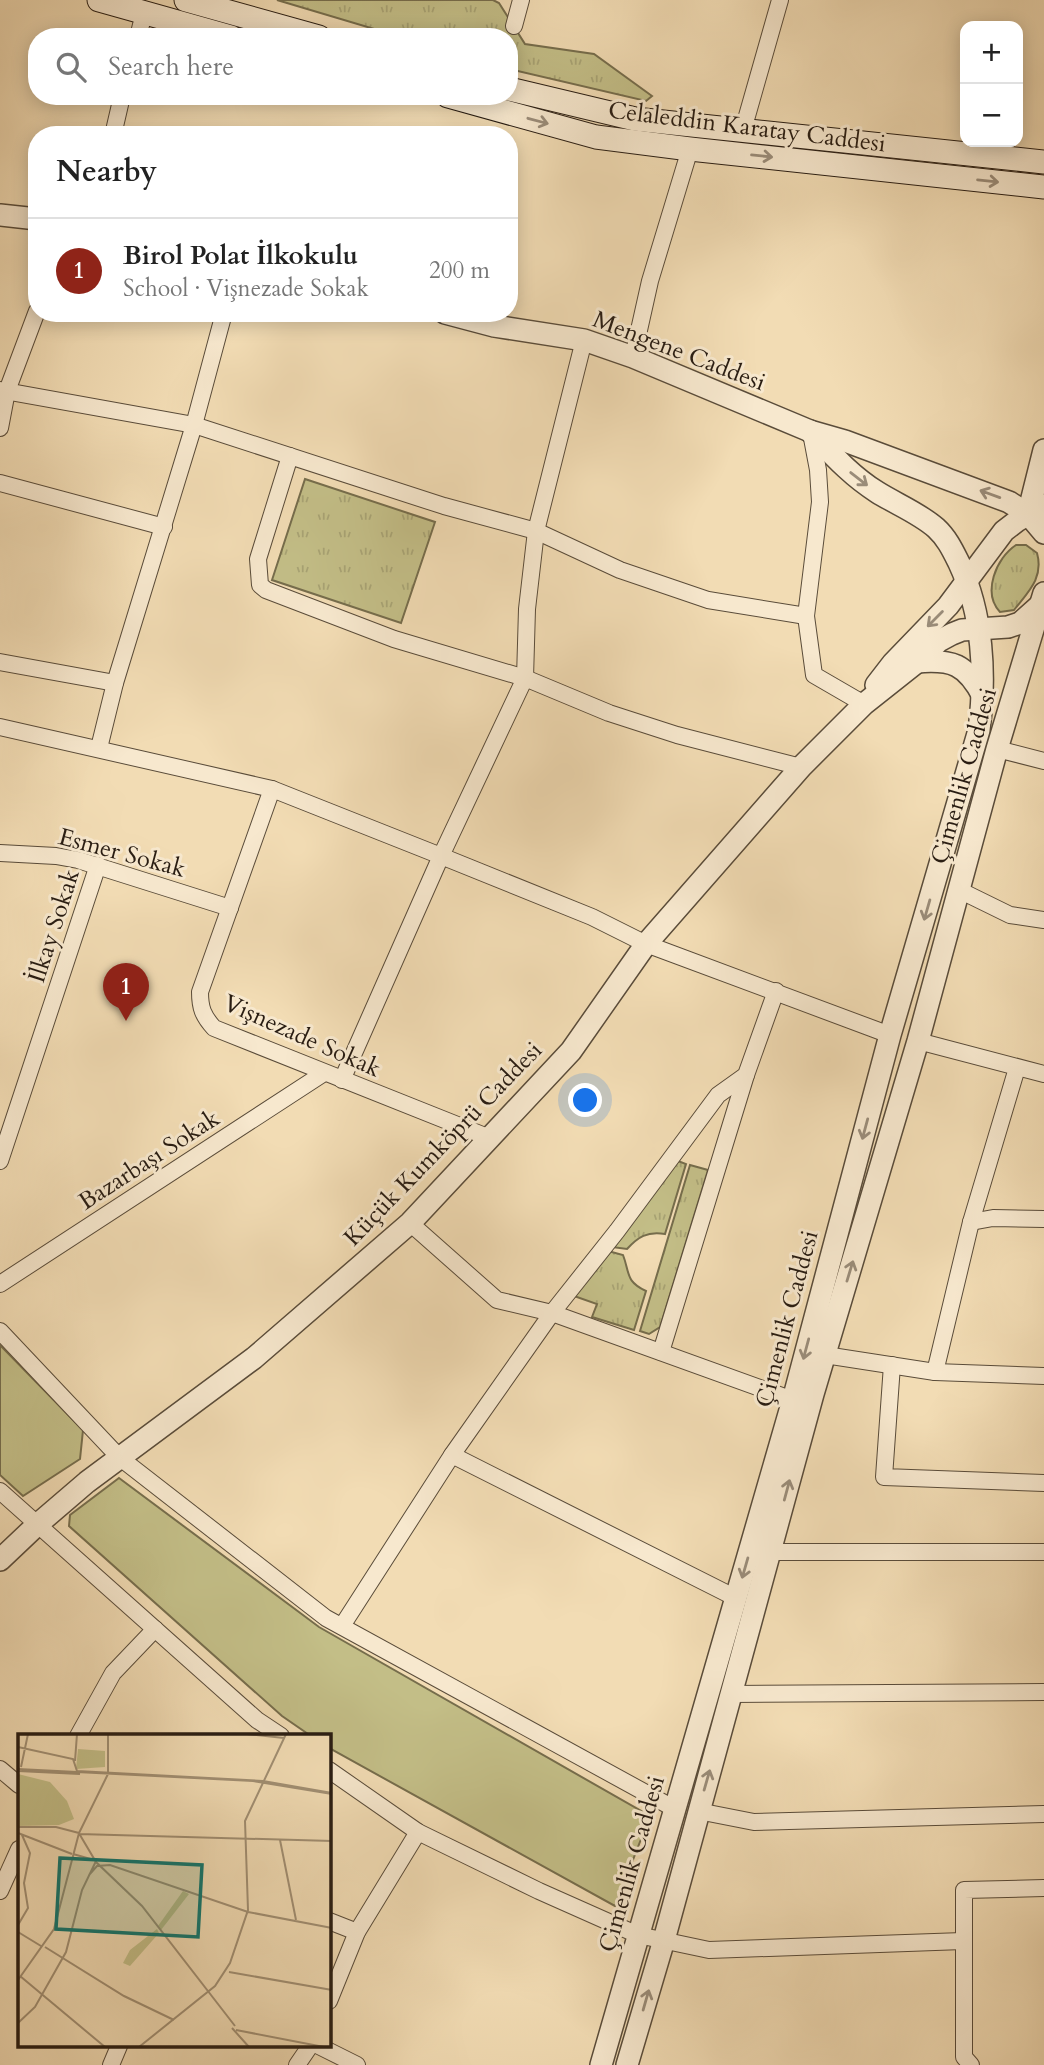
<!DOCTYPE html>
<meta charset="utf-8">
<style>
:root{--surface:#fff;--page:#f2f2f2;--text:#222;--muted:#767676;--line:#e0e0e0;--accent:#8f2418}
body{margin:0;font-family:Cardo,serif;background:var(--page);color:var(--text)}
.controls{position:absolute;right:21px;top:21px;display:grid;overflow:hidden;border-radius:14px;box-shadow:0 4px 18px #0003}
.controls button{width:63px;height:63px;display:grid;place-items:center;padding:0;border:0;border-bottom:2px solid var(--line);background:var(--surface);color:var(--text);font:35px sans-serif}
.you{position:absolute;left:586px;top:1101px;width:24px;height:24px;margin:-18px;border:5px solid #fff;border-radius:50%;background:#1a73e8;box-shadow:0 0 0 10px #1a73e833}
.badge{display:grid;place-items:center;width:46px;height:46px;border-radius:50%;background:var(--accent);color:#fff;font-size:23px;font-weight:700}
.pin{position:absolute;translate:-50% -58px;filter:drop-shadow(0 2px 4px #0008)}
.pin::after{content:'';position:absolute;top:37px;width:24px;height:21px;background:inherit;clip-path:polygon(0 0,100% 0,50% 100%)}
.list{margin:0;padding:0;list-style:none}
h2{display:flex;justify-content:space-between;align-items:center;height:91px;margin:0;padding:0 28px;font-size:30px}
h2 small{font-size:23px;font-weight:400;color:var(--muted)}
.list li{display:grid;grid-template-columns:46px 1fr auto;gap:21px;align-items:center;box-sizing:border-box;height:105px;padding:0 28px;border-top:2px solid var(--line)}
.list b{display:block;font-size:26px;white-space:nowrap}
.list p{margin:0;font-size:23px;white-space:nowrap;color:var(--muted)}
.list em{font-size:23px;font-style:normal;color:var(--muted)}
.icon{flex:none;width:38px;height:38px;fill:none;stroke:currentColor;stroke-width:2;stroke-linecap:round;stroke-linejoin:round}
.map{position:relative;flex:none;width:1044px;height:2065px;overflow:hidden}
.search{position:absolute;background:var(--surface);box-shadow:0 4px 18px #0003;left:28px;top:28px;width:490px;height:77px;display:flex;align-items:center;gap:18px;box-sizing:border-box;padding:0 24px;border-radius:28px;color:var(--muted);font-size:26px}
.panel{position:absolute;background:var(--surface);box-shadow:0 4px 18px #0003;left:28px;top:126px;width:490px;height:196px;border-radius:28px}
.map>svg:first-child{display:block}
</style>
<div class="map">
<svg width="1044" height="2065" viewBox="0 0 1044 2065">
<defs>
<pattern id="grass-tufts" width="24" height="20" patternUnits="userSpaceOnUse" patternTransform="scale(1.75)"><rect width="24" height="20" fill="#c3be87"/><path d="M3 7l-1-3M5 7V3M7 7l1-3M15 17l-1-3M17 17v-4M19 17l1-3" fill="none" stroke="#a8a374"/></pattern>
</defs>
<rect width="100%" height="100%" fill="#f2dcb4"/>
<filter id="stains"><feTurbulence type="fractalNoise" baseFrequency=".00286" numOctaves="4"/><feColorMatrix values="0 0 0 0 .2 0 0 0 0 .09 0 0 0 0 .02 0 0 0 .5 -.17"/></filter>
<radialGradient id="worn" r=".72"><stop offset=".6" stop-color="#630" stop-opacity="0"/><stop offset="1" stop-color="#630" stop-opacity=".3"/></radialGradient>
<!-- grass -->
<g fill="url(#grass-tufts)" stroke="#766d4c" stroke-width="2">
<polygon points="277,0 493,0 499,3 525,44 594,54 652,96 646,101 509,69 509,37 401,37"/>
<polygon points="305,479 435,522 401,623 272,580"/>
<path d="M 1016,545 L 1026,545 L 1037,553 C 1044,578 1028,592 1014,610 L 1000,612 C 982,593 996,558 1016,545 Z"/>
<path d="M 678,1161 L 686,1164 L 665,1234 C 647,1231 638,1237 627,1249 L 612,1247 Z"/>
<polygon points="690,1165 708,1170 660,1327 649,1334 640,1331"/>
<path d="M 608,1251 L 623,1255 C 630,1273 625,1281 646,1291 L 634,1330 L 592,1317 L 597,1304 L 574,1296 Z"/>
</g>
<!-- park -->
<g fill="#c3be87" stroke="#766d4c" stroke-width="2">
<polygon points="0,1345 83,1430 80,1459 23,1496 0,1475"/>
<polygon points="119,1478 319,1627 650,1816 615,1906 329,1748 329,1736 311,1736 282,1716 69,1526 70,1515"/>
</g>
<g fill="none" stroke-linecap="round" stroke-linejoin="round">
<!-- minor casing -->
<g stroke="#5a4c3a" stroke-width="18">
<g id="minor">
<polyline points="514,26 521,0"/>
<polyline points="138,37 144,13"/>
<polyline points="743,130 780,0"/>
<polyline points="113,135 122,96"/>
<polyline points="633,357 650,281 690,149"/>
<polyline points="0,390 194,425 444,506 536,531 620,570 708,600 806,616"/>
<polyline points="0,428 7,391 37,311"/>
<polyline points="811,433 818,470 820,502 806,616 814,675 864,704"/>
<polyline points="290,456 258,559 260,585 266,590 394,639 525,678 609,713 677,735 801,767"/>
<polyline points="0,483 164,527"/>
<polyline points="0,662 115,683"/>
<polyline points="0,727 272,789 441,856 525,678 527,609 536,531 584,340"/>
<polyline points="99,748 115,683 194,425 224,313"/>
<polyline points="997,749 1044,761"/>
<path d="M 272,789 L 200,992 C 200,1008 203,1016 214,1028 L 490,1138"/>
<polyline points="0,853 56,856 78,860 230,908"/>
<polyline points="959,890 1010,915 1044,920"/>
<polyline points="918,1041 1044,1074"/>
<polyline points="342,1080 441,856 592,917 646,944 890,1035"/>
<polyline points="0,1161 98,865"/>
<polyline points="971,1222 993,1218 1044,1219"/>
<polyline points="410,1223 497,1300 552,1313 793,1400"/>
<polyline points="0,1284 324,1073"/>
<polyline points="0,1331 119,1457 326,1618 675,1809"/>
<polyline points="661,1352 746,1075"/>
<polyline points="825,1355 935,1372 1044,1376"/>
<polyline points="892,1365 884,1477 1044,1483"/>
<polyline points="935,1372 971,1222 1017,1068"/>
<polyline points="452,1455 736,1598"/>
<polyline points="0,1491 257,1720 281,1736"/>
<polyline points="770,1552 1044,1552"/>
<polyline points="342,1626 452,1455 552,1313 617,1231 718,1095 746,1075 776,991"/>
<polyline points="731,1694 1044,1692"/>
<polyline points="78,1736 113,1673 155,1629"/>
<polyline points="0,1769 19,1785"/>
<polyline points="329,1770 418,1832 539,1891 638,1935 709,1950 963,1941"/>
<polyline points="698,1811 754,1822 1044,1814"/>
<polyline points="0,1891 19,1849"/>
<polyline points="329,1921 357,1932"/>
<polyline points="329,2001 357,1932 418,1832"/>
<polyline points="319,2046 357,2065"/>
<polyline points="111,2065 119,2046"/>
<polyline points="297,2065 310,2046"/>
<polyline points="971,2065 964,2057 964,1890 1044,1888"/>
</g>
</g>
<!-- tertiary casing -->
<g stroke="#5a4c3a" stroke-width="24">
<g id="tertiary">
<polyline points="0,215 37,219"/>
<polyline points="445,313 494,326 584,340 633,357 810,431 845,441 1009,502 1028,514 1044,533"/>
<polyline points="1028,514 1044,450"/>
<path d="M 917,662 C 952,659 966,664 983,696"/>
<polyline points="876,685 893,663 948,606 1004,531 1017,521 1044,505"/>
<polyline points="0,1560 38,1524 87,1482 254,1358 410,1223 571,1051 646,944 801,767 864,704 917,662 939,641 952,634 962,630 1008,627 1020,623 1039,606"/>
<path d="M 601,2065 L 793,1400 L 890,1035 L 979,730 C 986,675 983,614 959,563 C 953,551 947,538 936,528 C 919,513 896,504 877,492 C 850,475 831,453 810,431"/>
<polyline points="627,2065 664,1940 813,1394 918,1041 997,749 1044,593"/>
</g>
</g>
<!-- secondary casing -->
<g stroke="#281c12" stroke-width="25">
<g id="secondary">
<polyline points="99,0 231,37"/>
<polyline points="186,0 319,37"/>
<polyline points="509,89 635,119 1044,162"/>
<polyline points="448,96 596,137 690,149 1044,187"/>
</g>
</g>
<!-- minor -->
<use href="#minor" stroke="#f7e8ce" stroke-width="16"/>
<!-- tertiary -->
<use href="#tertiary" stroke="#f7e8ce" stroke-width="21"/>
<!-- secondary -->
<use href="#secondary" stroke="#f7e8ce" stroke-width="23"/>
</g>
<!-- one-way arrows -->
<defs><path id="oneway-shaft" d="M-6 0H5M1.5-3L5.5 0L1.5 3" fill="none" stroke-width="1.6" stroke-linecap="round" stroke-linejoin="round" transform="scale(1.75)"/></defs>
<g stroke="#9a8c79">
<use href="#oneway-shaft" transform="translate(538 121) rotate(15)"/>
<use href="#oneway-shaft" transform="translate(762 156) rotate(6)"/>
<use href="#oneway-shaft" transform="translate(988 181) rotate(6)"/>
<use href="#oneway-shaft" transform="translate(859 479) rotate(38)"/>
<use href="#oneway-shaft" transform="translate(990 494) rotate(-160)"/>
<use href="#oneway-shaft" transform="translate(935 619) rotate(135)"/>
<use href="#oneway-shaft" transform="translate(927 910) rotate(106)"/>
<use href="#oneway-shaft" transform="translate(865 1129) rotate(105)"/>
<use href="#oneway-shaft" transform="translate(850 1271) rotate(-73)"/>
<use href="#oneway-shaft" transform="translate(806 1349) rotate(105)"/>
<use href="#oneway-shaft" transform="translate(787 1490) rotate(-75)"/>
<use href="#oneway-shaft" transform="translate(745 1568) rotate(106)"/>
<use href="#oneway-shaft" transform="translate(707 1780) rotate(-74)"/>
<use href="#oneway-shaft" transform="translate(646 2000) rotate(-74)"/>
</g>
<g text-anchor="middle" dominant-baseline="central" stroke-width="6" stroke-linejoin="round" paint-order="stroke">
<!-- street labels -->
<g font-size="24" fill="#281c12" stroke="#f7e8ce">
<text transform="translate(747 127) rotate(7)">Celaleddin Karatay Caddesi</text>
<text transform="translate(679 351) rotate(21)">Mengene Caddesi</text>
<text transform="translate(964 776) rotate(-74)">Çimenlik Caddesi</text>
<text transform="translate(122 853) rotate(15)">Esmer Sokak</text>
<text transform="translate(54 926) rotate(-72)">İlkay Sokak</text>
<text transform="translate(302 1036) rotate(24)">Vişnezade Sokak</text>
<text transform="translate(443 1144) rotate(-46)">Küçük Kumköprü Caddesi</text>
<text transform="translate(149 1160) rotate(-33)">Bazarbaşı Sokak</text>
<text transform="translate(787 1319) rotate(-75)">Çimenlik Caddesi</text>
<text transform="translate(632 1864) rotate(-74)">Çimenlik Caddesi</text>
</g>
</g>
<!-- overview -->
<g transform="translate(18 1734)">
<rect width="313" height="313" fill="#f2dcb4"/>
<path d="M 60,15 L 87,17 L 87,33 L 58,35 Z" fill="#c3be87"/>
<path d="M 0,40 L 32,48 L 49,67 L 56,85 L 41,91 L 0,92 Z" fill="#c3be87"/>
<path d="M 165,157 L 171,160 L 143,196 L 140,192 ZM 139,195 L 141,199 L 112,232 L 105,229 L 112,216 Z" fill="#c3be87"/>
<path fill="none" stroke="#a18f73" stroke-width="2" d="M 229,0 L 266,4M 0,13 L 55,25 L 59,37 L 245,47 L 314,59M 57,27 L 59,0M 3,33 L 10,0M 0,35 L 235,47 L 314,60M 0,37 L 62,40M 0,93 L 38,93 L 61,99M 0,99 L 54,120M 61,100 L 314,107M 62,101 L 78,128 L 124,172 L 217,292M 262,106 L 278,186M 55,120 L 76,126M 71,141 L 79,132 L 92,131 L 230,178 L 314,194M 0,191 L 10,174 L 6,149 L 12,119 L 4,101M 0,198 L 23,212M 27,213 L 106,262 L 156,286M 211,238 L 314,256M 2,242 L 87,313M 0,246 L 36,195 L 61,99 L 90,40 L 90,0M 0,289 L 17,273 L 48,218 L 64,156 L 79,125M 214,294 L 231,313M 218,296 L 306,313M 121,313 L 197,252 L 212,229 L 230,176 L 227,87 L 268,0"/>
<path fill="#0f766e" fill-opacity="0.15" stroke="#0f766e" stroke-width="3.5" d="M 42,124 L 184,131 L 180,203 L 38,195 Z"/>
<rect width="313" height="313" fill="none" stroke="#281c12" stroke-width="3.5"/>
</g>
<rect width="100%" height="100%" filter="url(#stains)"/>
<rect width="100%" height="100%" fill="url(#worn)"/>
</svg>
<div class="controls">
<button>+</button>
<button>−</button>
</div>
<div class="you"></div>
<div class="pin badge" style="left:126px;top:1021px">1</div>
<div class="search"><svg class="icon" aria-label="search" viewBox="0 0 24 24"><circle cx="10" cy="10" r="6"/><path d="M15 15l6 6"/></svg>Search here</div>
<section class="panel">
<h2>Nearby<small></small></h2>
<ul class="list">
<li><span class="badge">1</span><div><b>Birol Polat İlkokulu</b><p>School · Vişnezade Sokak</p></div><em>200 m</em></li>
</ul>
</section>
</div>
